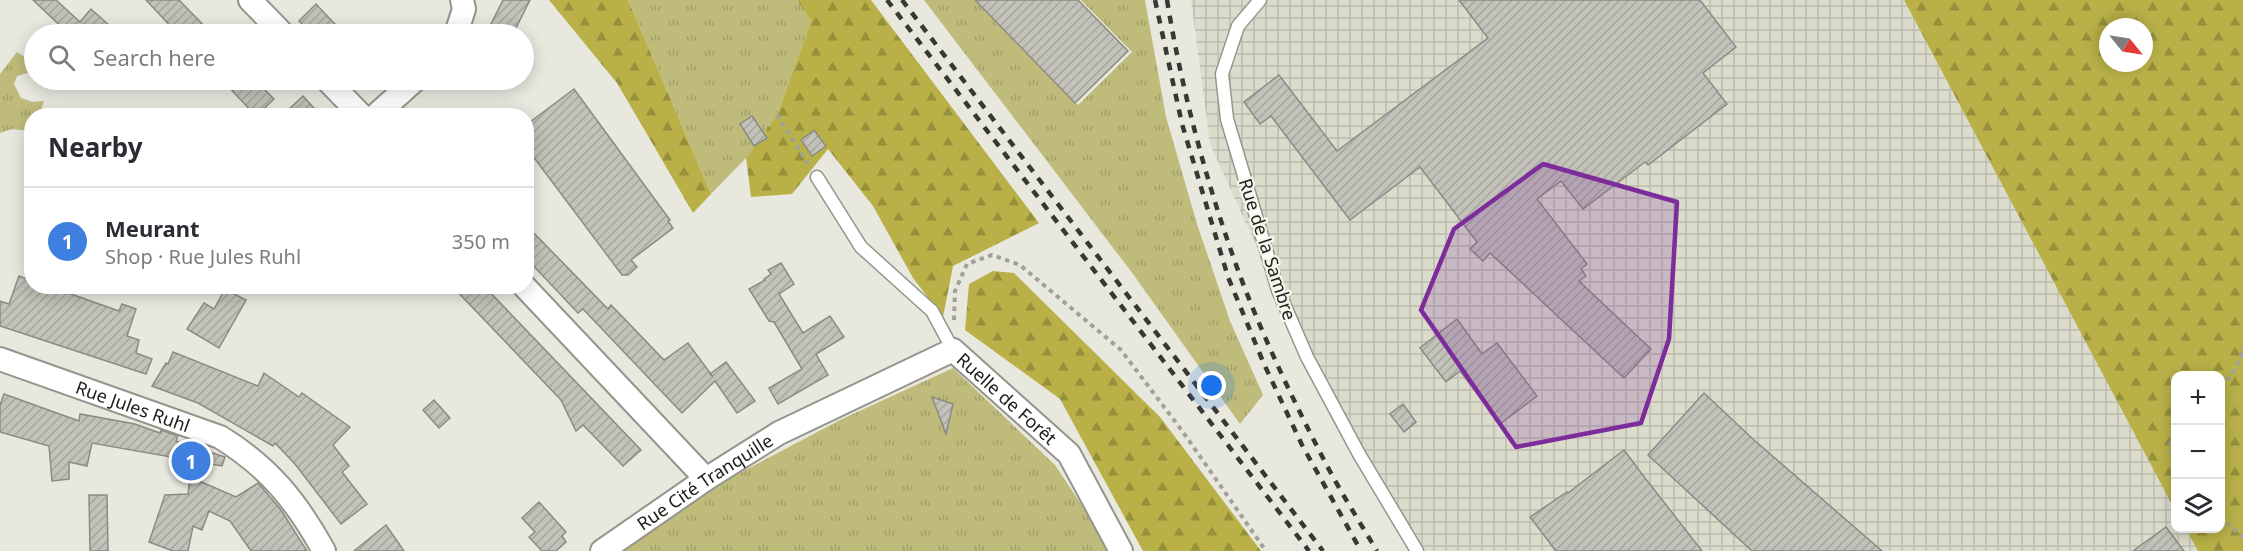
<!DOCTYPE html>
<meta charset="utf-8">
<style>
:root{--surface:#fff;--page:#f7f7f7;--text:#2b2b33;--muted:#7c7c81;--line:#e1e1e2;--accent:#d93025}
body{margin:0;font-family:"Noto Sans",sans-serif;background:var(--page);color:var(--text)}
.controls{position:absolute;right:18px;bottom:18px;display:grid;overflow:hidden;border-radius:12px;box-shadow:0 3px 15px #0003}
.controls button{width:54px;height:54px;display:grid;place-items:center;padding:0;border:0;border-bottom:2px solid var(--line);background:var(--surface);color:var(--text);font:30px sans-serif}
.compass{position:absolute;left:2099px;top:18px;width:54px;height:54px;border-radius:50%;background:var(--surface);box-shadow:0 3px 15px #0003;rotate:120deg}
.you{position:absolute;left:1212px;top:386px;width:21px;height:21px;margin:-15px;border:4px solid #fff;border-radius:50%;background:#1a73e8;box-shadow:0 0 0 9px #1a73e833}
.badge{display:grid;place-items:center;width:39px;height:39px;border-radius:50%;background:var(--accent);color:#fff;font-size:20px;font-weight:700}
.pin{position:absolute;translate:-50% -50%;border:3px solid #fff;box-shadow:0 2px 6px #0006}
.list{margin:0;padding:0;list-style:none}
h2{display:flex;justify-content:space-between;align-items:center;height:78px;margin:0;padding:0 24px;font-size:26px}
h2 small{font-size:20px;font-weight:400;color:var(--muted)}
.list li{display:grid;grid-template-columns:39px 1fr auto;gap:18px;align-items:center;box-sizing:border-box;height:108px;padding:0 24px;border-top:2px solid var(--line)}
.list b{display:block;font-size:22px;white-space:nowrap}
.list p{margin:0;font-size:20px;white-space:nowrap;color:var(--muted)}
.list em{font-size:20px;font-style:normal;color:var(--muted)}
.icon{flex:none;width:33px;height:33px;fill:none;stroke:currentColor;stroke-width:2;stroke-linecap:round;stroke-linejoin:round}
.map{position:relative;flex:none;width:2243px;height:551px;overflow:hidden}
.search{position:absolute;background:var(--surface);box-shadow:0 3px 15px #0003;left:24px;top:24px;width:510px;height:66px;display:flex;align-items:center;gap:15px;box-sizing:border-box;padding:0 21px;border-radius:33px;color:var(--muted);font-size:22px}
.panel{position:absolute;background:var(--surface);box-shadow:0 3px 15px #0003;left:24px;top:108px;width:510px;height:186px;border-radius:24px}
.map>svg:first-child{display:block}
</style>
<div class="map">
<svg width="2243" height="551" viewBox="0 0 2243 551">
<defs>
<pattern id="industrial-grid" width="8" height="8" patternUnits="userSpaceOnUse" patternTransform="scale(1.5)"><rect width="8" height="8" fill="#dcdccc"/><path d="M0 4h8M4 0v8" fill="none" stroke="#bcbcaf"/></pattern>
<pattern id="grass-tufts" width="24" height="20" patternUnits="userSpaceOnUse" patternTransform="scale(1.5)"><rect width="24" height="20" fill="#bfbb7a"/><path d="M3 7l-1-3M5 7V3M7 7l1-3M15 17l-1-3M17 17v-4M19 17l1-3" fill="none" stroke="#a4a069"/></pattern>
<pattern id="forest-firs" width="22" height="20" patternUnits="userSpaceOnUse" patternTransform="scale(1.5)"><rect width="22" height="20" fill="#b9b148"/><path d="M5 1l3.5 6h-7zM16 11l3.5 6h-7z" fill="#96903b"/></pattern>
<pattern id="building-hatch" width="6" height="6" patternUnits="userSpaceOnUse" patternTransform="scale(1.5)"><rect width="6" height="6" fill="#c2c2ba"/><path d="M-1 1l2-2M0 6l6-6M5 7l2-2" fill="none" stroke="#a6a69f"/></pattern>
</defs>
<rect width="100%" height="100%" fill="#e8e8df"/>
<!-- industrial -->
<polygon fill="url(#industrial-grid)" points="1191,0 1904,0 2175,507 2176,528 2187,529 2199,551 1416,551 1307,357 1210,144"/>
<!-- grass -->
<g fill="url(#grass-tufts)">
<polygon points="628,0 797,0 811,21 777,115 746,158 711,194"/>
<polygon points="924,0 974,0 1078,105 1132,52 1081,0 1145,0 1166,117 1197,224 1230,321 1263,395 1240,424 1133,274"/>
<polygon points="17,52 34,63 34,71 17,76 14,84 21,98 33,102 44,101 39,115 32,116 31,131 12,129 0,133 0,74"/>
<polygon points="953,368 1055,465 1099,531 1109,551 609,551 626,533 840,420"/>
</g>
<!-- forest -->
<g fill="url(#forest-firs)" fill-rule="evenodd">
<polygon points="549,0 628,0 711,194 693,213 617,83"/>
<polygon points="797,0 871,0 1039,223 953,266 943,317 913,278 873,206 828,149 792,194 751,197 746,158 777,115 811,21"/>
<path d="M 1904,0 L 2243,0 L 2243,551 L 2198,551 L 2186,529 L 2220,528 L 2220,376 L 2176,376 L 2175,510 ZM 2108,27 L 2144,27 L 2144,63 L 2108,63 Z"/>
<polygon points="993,271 1014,273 1160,417 1261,551 1143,551 1060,399 965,330 969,284"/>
</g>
<!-- building -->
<g fill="url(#building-hatch)" stroke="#8b8b83" stroke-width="1.5">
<polygon points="33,0 56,0 80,22 91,9 119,34 69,34"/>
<polygon points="146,0 179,0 212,34 178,34"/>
<polygon points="503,0 530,0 513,34 486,34"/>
<polygon points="975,0 1078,0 1128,51 1075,103"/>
<polygon points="1459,0 1700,0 1736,47 1703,73 1727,104 1648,165 1645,162 1583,209 1561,181 1537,199 1587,264 1581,269 1586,276 1579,281 1651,349 1624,378 1490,253 1483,261 1470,249 1477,242 1420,167 1350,220 1271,116 1260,124 1244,102 1279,75 1337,151 1488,38"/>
<polygon points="316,4 330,19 345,34 312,34 299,21"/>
<polygon points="222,80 255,80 274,99 256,116"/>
<polygon points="574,89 670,220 668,221 673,228 631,260 637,267 628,275 622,275 526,147 526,125"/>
<polygon points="303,96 321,116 282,116"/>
<polygon points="752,116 767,138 754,146 740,124"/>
<polygon points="814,130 826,146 812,156 801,140"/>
<polygon points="526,225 608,309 611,305 664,360 688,343 713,377 710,374 726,362 755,401 737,413 715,381 682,413 583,309 578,313 526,258"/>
<polygon points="781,263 794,284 779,294 803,333 830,316 844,337 816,354 828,375 778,404 769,388 802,369 774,322 769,321 749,289 765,280 764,279 771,274 768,270"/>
<polygon points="19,276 32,281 32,286 73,286 71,294 119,311 122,304 136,309 127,336 139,340 136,353 152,359 146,374 0,326 0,301 9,304"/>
<polygon points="452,286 484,286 641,450 623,466 583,425 576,431 561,400"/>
<polygon points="225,289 246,300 219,348 187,329 204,303 214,309"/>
<polygon points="1457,319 1482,354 1497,343 1537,396 1500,424 1460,371 1446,382 1420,348"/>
<polygon points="173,352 258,386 264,373 299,397 302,393 350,427 333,445 349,466 342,472 367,504 341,524 295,464 275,443 273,446 198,403 152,386 166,363 168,364"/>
<polygon points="1704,393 1754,440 1882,551 1752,551 1648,455"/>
<polygon points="4,394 79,421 80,414 135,424 160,433 161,430 178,436 176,441 225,457 222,466 92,443 87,466 69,462 69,479 52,481 49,446 0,432 0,405"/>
<polygon points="932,397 953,404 946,434"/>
<polygon points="434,400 450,418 439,428 423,410"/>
<polygon points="1403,404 1416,422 1404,432 1390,414"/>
<polygon points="1624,450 1642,474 1702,551 1556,551 1530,517 1567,492 1568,493"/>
<polygon points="190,477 236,497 258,483 281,510 307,551 251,551 230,521 209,511 202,530 193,526 188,551 173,551 149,542 165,495 188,494"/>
<polygon points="89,495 107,495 108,551 90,551"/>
<polygon points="539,502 566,532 562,536 566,542 556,551 542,551 529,537 535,532 522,518"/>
<polygon points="386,525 404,551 354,551"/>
<polygon points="2166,527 2184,551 2133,551"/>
</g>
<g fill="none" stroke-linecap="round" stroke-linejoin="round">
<!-- service casing -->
<g stroke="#95958d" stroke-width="15">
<g id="service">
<polyline points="1260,0 1238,26 1222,74 1227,119 1278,290 1307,357 1359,454 1417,551"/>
<polyline points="817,177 861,247 932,311 953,350"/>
</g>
</g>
<!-- minor casing -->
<g stroke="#95958d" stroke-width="26">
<g id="minor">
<polyline points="250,0 283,34"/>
<polyline points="456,34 464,9 462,0"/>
<polyline points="327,80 362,116"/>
<polyline points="375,116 415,80"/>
<polyline points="524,286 706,479"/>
<path id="s1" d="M 0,359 L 220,437 C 269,467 297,502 324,551"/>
<path id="s2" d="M 602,551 L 706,479 L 779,433 L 953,350 L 1069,454 L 1121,551"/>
</g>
</g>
<!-- path -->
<g stroke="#a1a19a" stroke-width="4" stroke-dasharray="4.5 4.5" stroke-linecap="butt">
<polyline points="777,115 809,165"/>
<polyline points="954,320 955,291 967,264 992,255 1020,265 1121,350 1183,432 1266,551"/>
<path d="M 2220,386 C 2231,379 2242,358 2243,346"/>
<polyline points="2176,433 2169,447 2176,462"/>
<polyline points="2220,517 2243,537"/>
</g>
<!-- service -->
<use href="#service" stroke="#fff" stroke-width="12"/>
<!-- minor -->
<use href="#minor" stroke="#fff" stroke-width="22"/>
<!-- rail -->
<g stroke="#373734" stroke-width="4.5" stroke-dasharray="8 8" stroke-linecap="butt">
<polyline points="887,0 1309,551"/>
<polyline points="902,0 1323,551"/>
<polyline points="1155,0 1182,124 1228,277 1264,364 1302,445 1361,551"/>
<path d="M 1167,0 C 1182,92 1207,185 1239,273 C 1263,337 1293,400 1324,460 C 1340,491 1359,521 1377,551"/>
</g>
</g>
<!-- marked area -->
<path fill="#7d2c9b" fill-opacity="0.2" stroke="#7d2c9b" stroke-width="4.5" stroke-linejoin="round" d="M 1543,164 L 1677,202 L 1669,339 L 1641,423 L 1516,447 L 1421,310 L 1454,229 Z"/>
<g text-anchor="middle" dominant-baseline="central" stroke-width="4.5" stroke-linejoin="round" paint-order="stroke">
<!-- street labels -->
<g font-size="18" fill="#21211e" stroke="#f5f5ec">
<text transform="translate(1268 249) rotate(72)">Rue de la Sambre</text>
<text stroke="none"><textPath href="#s2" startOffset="478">Ruelle de Forêt</textPath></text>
<text stroke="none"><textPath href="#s1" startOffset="141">Rue Jules Ruhl</textPath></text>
<text stroke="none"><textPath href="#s2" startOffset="124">Rue Cité Tranquille</textPath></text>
</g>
</g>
</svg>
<div class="controls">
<button>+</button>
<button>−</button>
<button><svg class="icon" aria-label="layers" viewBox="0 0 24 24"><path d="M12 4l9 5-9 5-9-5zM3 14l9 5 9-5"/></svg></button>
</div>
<svg class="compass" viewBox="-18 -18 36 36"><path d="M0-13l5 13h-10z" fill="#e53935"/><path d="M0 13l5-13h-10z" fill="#7c7c81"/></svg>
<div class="you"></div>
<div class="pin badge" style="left:191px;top:461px;background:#3f7fe0">1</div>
<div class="search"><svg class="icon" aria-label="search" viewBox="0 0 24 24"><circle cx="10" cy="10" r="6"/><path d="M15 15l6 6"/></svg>Search here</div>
<section class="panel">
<h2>Nearby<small></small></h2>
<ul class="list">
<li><span class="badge" style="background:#3f7fe0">1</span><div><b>Meurant</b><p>Shop · Rue Jules Ruhl</p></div><em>350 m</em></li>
</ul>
</section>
</div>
